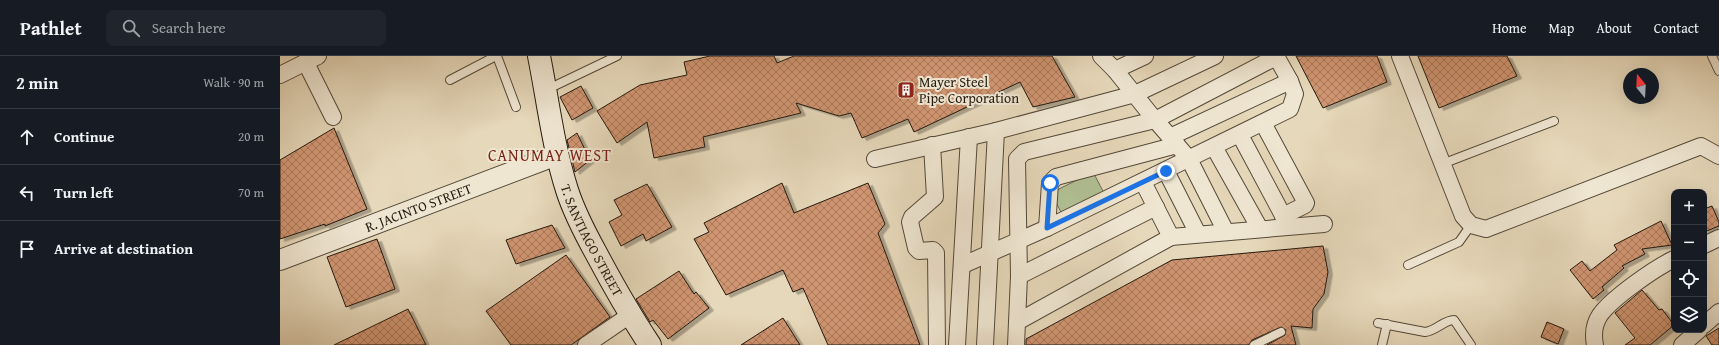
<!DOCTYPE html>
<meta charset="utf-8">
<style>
:root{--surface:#171b24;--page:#20242c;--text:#f1f3f6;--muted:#9ea1a6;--line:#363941}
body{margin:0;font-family:"Gentium Book Plus",serif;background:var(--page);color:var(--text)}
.controls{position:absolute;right:12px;bottom:12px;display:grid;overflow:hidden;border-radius:8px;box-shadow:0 4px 16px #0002}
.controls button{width:36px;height:36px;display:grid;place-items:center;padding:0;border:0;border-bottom:1px solid var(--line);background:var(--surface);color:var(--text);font:20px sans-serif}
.compass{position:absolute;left:1343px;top:12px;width:36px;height:36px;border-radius:50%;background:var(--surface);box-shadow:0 4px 16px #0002;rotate:342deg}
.stop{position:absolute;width:12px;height:12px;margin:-9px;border:3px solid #1a73e8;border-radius:50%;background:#fff}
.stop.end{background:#1a73e8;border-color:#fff;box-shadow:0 1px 4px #0008}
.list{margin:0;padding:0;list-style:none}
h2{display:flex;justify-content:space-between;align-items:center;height:52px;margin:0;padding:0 16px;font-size:17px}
h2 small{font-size:13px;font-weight:400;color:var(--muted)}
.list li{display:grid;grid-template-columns:26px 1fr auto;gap:12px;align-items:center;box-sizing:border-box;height:56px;padding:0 16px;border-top:1px solid var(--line)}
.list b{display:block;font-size:15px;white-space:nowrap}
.list em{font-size:13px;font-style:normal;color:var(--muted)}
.icon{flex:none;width:22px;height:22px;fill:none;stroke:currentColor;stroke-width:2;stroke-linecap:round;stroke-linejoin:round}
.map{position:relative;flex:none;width:1439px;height:289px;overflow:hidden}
header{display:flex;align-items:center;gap:24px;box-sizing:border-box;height:56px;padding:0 20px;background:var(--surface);border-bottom:1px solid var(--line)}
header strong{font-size:19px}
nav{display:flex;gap:22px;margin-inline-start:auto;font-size:14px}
.search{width:280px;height:36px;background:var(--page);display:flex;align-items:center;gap:10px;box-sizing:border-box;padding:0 14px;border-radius:8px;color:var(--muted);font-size:15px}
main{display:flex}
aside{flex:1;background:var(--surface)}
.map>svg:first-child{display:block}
</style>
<header>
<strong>Pathlet</strong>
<div class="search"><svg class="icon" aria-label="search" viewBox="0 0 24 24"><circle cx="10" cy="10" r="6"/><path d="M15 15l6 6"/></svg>Search here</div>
<nav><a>Home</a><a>Map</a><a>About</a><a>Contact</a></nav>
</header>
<main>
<aside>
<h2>2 min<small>Walk · 90 m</small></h2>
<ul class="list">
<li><svg class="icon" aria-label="ahead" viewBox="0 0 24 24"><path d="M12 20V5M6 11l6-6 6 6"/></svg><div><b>Continue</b></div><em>20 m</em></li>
<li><svg class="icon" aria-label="left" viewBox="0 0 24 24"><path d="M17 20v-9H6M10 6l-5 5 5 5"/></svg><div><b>Turn left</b></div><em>70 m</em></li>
<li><svg class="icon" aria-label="arrive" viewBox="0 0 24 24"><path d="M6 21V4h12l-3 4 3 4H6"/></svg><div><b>Arrive at destination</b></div></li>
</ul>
</aside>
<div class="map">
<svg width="1439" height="289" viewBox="0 0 1439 289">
<defs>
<pattern id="building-cross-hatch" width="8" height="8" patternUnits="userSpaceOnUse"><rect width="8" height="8" fill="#d09571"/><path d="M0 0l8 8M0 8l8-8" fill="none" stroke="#a8795b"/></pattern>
<filter id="shadow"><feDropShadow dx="4.5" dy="2.5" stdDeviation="0" flood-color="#0004"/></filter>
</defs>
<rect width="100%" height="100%" fill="#e6d8ba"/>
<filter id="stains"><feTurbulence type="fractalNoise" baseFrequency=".005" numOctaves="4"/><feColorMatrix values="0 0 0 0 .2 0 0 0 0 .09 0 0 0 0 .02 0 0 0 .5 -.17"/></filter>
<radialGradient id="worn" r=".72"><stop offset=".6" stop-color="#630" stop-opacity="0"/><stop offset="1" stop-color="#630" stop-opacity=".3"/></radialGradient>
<!-- green -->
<polygon fill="#b0c094" stroke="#6a6c51" points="813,116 824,137 782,158 771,137"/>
<!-- building -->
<g fill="url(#building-cross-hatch)" stroke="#23190e" filter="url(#shadow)">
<polygon points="430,0 494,0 497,7 514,0 772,0 795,41 753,51 740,26 634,76 628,63 582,82 571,57 559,60 516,47 521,57 423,81 425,91 374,102 367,66 337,87 317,55 360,29 407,19 404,6"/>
<polygon points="1016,0 1097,0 1107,26 1043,52"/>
<polygon points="1138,0 1227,0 1237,20 1159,52"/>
<polygon points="301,30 313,52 292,64 280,41"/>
<polygon points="54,72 87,153 45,170 45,168 0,183 0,104"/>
<polygon points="297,77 310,104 295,116 287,84"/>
<polygon points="502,127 514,157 588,127 605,168 598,177 640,289 548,289 523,232 513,236 503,214 446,239 414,183 429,176 424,167"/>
<polygon points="367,128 392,171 366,185 363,178 341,190 329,166 342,159 334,144"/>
<polygon points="1432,150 1439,166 1439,170 1424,176 1424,153"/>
<polygon points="1381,165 1392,189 1362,193 1365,198 1342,210 1344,212 1322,231 1324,234 1313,243 1290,214 1302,205 1310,215 1337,194 1334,189"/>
<polygon points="272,169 285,192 236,208 226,184"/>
<polygon points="97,183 115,233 66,251 47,201"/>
<polygon points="1043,190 1048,216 1044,238 1033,253 1032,272 1011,270 1016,289 987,289 1005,279 1006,274 1001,271 972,284 969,289 746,289 746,283 892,204"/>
<polygon points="286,199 330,261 291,289 231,289 206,255"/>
<polygon points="399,215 414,238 416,236 429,252 388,283 373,264 370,266 356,243"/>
<polygon points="1362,234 1379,254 1382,253 1394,269 1370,289 1345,289 1355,282 1335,257"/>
<polygon points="128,253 146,289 54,289"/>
<polygon points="503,262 520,289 461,289"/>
<polygon points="1267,266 1284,273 1278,288 1261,281"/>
<polygon points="1439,272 1439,289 1432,289 1426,280"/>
</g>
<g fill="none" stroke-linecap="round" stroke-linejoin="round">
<!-- service casing -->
<g stroke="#544939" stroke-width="10">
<g id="service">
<polyline points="217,0 236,51"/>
<polyline points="1432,0 1439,15"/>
<polyline points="170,24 216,0"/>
<polyline points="266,34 337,0"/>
<polyline points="1162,108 1274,65"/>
<polyline points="1128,209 1179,186 1191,169"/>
<path d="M 1098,267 L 1145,276 C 1156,275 1164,264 1174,264 L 1191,289"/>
<polyline points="974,289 1001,276"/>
<polyline points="1102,289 1107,268"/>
</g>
</g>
<!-- minor casing -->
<g stroke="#544939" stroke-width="18">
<g id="minor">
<polyline points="821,0 835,14 871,59 909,103 946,176"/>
<polyline points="1120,0 1183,160 1191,169 1206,173 1421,90 1439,100"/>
<polyline points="26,7 53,61"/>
<polyline points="835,14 865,0"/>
<polyline points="0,19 38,0"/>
<polyline points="983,67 1026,147 1025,149 1003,160"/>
<polyline points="960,79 1008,169"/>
<polyline points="890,81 1010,25"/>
<polyline points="652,89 655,141 632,161 630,166 636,192 639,195 653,194 656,197 657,289"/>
<polyline points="934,91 980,173"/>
<polyline points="595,103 716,75 855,38 935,0"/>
<polyline points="886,115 918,178"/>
<polyline points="863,126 891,181"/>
<polyline points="767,172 770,127 776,121 897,89"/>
<polyline points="1424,189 1439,182"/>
<polyline points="683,209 767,172 1010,53 1015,38 1010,25 996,0"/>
<polyline points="739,220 876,151"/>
<polyline points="737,266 891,181 1044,168"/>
<polyline points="1424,269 1439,256"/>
<polyline points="306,289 350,259"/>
<polyline points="677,289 689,81"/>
<polyline points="705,289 716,75"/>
<polyline points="736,289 739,220 737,103 744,96 875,64 996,1"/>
<path d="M 1315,289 C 1313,279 1314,268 1320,259 C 1332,242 1375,212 1394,203"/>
<polyline points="1402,289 1419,274"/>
</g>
</g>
<!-- tertiary casing -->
<g stroke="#544939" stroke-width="22">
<g id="tertiary">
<path id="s1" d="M 0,204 L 277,99"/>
</g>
</g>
<!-- secondary casing -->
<g stroke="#23190e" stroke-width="24">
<g id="secondary">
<path id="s2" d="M 259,0 C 268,45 273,90 287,134 C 294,156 305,177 316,197 C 333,229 350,259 370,289"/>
</g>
</g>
<!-- service -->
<use href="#service" stroke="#efe6d2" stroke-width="8"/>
<!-- minor -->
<use href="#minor" stroke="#efe6d2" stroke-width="16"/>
<!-- tertiary -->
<use href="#tertiary" stroke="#efe6d2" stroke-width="20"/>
<!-- secondary -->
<use href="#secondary" stroke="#efe6d2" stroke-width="22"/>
</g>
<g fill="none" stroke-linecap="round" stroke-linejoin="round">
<!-- route -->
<polyline stroke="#1a73e8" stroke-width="5" points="770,127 767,172 886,115"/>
</g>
<!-- icons -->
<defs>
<g id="building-square" transform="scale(0.9)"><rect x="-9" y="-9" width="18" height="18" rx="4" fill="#8f2418" stroke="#efe6d2"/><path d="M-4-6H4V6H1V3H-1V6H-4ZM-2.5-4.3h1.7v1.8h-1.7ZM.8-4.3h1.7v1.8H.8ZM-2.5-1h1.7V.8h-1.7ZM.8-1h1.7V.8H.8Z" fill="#fff"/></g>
</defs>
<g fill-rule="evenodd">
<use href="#building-square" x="626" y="34"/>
</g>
<g text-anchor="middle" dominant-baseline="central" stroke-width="4" stroke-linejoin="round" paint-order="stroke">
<!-- poi labels -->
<g font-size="14" fill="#23190e" stroke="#efe6d2" text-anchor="start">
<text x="639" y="26">Mayer Steel<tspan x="639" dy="16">Pipe Corporation</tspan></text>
</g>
<!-- street labels -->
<g font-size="14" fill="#23190e" stroke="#efe6d2">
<text stroke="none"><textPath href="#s1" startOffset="148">R. JACINTO STREET</textPath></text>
<text stroke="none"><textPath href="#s2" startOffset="193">T. SANTIAGO STREET</textPath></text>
</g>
<!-- quarter labels -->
<g font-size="16" letter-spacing="1" fill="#7a1f14" stroke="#efe6d2">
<text x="270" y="99">CANUMAY WEST</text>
</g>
</g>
<rect width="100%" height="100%" filter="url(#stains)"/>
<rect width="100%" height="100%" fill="url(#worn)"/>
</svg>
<div class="controls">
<button>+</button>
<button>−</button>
<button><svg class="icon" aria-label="locate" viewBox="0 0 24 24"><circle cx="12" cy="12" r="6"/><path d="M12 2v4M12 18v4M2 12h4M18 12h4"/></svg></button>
<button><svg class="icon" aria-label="layers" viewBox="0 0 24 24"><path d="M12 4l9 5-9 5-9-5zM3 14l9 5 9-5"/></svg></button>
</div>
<svg class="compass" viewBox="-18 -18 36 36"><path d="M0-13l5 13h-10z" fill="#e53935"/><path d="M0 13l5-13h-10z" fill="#9ea1a6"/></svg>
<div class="stop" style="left:770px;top:127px"></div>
<div class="stop end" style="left:886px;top:115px"></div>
</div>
</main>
